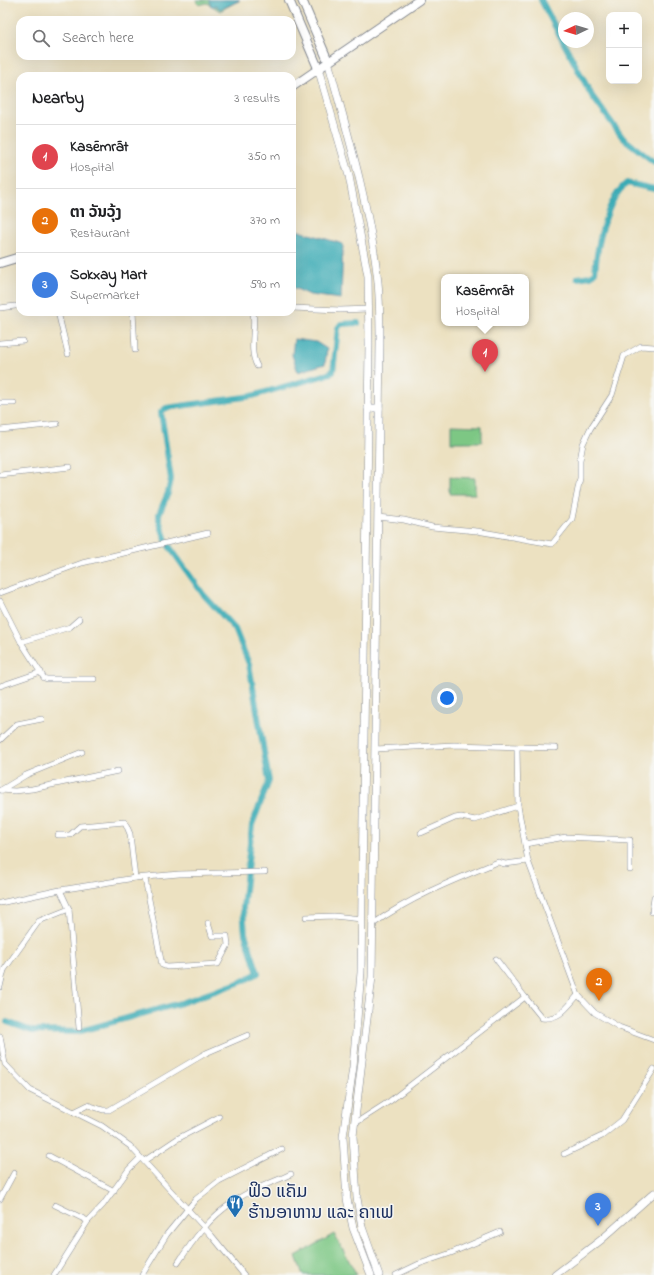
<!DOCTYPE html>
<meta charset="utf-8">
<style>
:root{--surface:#fff;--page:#f6f6f6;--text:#202124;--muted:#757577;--line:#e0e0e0;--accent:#b45309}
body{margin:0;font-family:"Indie Flower","Noto Sans Lao",sans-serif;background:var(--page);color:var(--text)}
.controls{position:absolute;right:12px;top:12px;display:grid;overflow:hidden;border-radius:8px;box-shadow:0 4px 16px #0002}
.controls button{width:36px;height:36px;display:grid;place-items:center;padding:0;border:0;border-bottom:1px solid var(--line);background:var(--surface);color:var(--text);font:20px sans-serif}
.compass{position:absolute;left:558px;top:12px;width:36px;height:36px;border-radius:50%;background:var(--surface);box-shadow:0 4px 16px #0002;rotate:266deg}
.you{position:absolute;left:447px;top:698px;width:14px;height:14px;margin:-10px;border:3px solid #fff;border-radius:50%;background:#1a73e8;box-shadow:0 0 0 6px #1a73e833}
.badge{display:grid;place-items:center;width:26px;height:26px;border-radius:50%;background:var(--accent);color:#fff;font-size:13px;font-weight:700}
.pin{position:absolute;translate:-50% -33px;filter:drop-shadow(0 1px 2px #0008)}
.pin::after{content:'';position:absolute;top:21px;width:14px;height:12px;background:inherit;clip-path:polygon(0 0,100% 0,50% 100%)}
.popup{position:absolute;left:441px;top:274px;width:88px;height:52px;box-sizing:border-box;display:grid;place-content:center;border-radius:8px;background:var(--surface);filter:drop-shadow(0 1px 3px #0005);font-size:13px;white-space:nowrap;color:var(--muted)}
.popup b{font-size:15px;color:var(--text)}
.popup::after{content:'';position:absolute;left:50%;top:100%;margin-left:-8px;border:8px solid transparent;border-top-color:var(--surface)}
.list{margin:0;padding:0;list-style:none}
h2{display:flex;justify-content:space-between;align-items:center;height:52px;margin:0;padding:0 16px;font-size:17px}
h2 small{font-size:13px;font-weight:400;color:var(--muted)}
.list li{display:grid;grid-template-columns:26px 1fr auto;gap:12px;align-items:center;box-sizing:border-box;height:64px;padding:0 16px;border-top:1px solid var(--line)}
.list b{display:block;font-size:15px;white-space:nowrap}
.list p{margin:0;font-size:13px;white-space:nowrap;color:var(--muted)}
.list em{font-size:13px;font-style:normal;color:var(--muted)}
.icon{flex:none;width:22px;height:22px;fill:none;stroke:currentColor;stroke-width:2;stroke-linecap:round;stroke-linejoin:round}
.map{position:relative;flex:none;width:654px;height:1275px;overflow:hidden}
.search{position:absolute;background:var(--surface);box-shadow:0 4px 16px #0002;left:16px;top:16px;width:280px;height:44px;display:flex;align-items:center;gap:10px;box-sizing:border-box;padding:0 14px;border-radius:12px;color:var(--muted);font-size:15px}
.panel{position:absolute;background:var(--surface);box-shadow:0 4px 16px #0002;left:16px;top:72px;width:280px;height:244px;border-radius:12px}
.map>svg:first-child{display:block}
</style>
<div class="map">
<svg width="654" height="1275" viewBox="0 0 654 1275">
<rect width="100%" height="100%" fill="#f6f6f2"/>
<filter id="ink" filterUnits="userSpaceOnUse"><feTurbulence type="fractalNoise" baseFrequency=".025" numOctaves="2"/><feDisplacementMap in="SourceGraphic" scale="8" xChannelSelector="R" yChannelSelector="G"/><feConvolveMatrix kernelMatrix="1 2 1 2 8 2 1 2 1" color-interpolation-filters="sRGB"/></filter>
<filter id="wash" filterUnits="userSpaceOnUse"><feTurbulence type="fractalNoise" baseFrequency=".012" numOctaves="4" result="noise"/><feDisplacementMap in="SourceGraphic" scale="16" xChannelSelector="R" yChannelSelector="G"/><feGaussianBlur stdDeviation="0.9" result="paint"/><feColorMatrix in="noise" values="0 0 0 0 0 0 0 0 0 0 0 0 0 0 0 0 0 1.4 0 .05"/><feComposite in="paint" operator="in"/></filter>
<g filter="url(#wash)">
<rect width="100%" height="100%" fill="#ece1c1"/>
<!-- green -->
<g fill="#7dc784" stroke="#4c7b71">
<polygon points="196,0 240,0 220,11 207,3 199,5"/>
<polygon points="451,425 482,426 482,442 451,442"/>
<polygon points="450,477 475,478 475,494 450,494"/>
<polygon points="334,1234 357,1275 303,1275 296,1256"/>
</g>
<!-- water -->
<g fill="#3aabb5" stroke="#2a6d8a">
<polygon points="209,0 239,0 239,1 220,9 216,6 211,6"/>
<polygon points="296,230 343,244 341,299 310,295 292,287 292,233"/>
<polygon points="294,339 316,342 327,349 325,364 298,372 292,355"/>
</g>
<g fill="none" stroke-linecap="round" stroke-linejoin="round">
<!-- canal -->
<g stroke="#3aabb5" stroke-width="6">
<polyline points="541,0 592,96 623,138 654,162"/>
<path d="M 577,278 L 591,276 L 595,272 C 597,246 606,199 627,183 L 654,189"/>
<polyline points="166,540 159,520 159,514 168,493 171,479 161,412 166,408 252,396 325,375 333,372 338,328 341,324 358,323"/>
<polyline points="7,1022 32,1031 77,1032 181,1003 241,982 258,973 245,934 243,908 252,825 269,781 249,664 235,629 203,594 169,546"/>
</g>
</g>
</g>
<g filter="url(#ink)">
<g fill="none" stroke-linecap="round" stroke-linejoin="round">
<!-- minor casing -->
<g stroke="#848890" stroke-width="6">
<g id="minor">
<polyline points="0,308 15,306"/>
<polyline points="292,308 340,310 369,309"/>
<polyline points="58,312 68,354"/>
<polyline points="133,312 135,350"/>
<path d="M 253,312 C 256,330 248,349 257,366"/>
<polyline points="0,343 23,341"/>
<polyline points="0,403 14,403"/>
<polyline points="0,430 57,424"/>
<polyline points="0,475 70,467"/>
<polyline points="378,517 404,520 432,527 477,531 552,544 572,519 580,478 580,460 583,444 590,429 612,395 624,356 641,346 654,347"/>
<polyline points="0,593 82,563 208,533"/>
<polyline points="0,601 21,642 44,678 47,679 94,679"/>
<polyline points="21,642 70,627 79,619"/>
<polyline points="0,686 41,672"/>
<polyline points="0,740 17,724 42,719"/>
<polyline points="517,747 518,806 528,861 578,995 595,1013 619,1027 654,1040"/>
<polyline points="375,749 454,745 556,748"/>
<polyline points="0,790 15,791 32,789 118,771"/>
<polyline points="1,790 26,775 82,752"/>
<polyline points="421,833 455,818 461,817 475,820 518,806"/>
<polyline points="58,835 70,835 80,826 125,822 130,834 135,878"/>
<polyline points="525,844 566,837 630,840 630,870"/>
<polyline points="145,879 162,965 167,967 218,964 228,945 227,936 212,936 208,923"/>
<polyline points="0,903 60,890 135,878 179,874 265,872"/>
<polyline points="69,909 79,1028"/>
<polyline points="652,912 654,897"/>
<polyline points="306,917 334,916 361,919"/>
<path d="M 373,924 C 411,897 454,880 498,862 L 505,864 L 528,861"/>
<polyline points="496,959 525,997"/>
<polyline points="0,987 4,970 39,921 69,909 60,890"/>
<polyline points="0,1036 5,1064 30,1090 102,1126 130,1146 212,1236 244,1275"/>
<polyline points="74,1112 88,1105 103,1110 109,1110 206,1053 248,1035"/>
<path d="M 354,1124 L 390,1101 L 525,997 L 542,1018 C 560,1020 567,1007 578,995"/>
<polyline points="564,1154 602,1136 622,1120 654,1069"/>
<polyline points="49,1156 114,1191"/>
<polyline points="144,1161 177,1139 219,1117"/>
<polyline points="0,1199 14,1173"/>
<polyline points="55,1205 88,1221"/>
<path d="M 178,1263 C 193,1240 210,1217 233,1202 C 250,1189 272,1183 291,1174"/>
<polyline points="54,1275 88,1221 103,1205 129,1169 140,1158"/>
<polyline points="142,1275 167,1234 196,1199 219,1181 282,1149"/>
<polyline points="396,1275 419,1264 451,1253 500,1232"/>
</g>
</g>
<!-- tertiary casing -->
<g stroke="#848890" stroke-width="8">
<g id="tertiary">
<path d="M 328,61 C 347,131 368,201 377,273 C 380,296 380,320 380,343 L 372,977 L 353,1136 L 357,1198 L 362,1227 L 379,1275"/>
<polyline points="318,68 349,176 368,276 369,344 361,972 353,1067 343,1137 347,1199 353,1228 371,1275"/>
<polyline points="555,1275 601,1240 654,1193"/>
</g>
</g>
<!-- secondary casing -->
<g stroke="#848890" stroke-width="8">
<polyline id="secondary" points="368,408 379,408"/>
</g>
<!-- primary casing -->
<g stroke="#848890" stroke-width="10">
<g id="primary">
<polyline points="289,0 318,68"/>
<polyline points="302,0 328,61"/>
<polyline points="292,87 419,0"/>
<polyline points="0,263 20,257"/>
</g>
</g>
<!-- minor -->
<use href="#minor" stroke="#fff" stroke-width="5"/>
<!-- tertiary -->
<use href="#tertiary" stroke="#fff" stroke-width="7"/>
<!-- secondary -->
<use href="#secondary" stroke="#fff" stroke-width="7"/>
<!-- primary -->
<use href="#primary" stroke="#fff" stroke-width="8"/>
</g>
</g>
<!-- icons -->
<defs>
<g id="restaurant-pin" transform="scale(0.9)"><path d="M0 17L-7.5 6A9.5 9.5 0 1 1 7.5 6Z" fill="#1f6fb2" stroke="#f6f6f2"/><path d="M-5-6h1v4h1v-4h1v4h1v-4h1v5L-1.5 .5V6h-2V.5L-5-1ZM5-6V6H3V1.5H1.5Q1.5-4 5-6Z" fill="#fff"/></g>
</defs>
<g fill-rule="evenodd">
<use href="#restaurant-pin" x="235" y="1203"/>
</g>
<g text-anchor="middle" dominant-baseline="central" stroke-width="3" stroke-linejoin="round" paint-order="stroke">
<!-- poi labels -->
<g font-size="18" fill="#1b2f5e" stroke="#f6f6f2" text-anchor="start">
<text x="248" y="1193">ຟິວ ແຄັມ<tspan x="248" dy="21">ຮ້ານອາຫານ ແລະ ຄາເຟ</tspan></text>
</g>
</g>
</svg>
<div class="controls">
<button>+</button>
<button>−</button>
</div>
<svg class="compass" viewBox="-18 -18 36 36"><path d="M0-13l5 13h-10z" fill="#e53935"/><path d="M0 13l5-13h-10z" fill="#757577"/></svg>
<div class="you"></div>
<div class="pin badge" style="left:485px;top:372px;background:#e0444e">1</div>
<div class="popup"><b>Kasēmrāt</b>Hospital</div>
<div class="pin badge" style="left:599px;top:1001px;background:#e8710a">2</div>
<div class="pin badge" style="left:598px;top:1226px;background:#3f7fe0">3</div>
<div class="search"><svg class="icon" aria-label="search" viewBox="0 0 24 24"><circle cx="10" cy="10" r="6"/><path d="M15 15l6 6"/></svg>Search here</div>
<section class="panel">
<h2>Nearby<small>3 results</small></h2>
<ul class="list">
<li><span class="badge" style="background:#e0444e">1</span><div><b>Kasēmrāt</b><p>Hospital</p></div><em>350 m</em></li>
<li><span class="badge" style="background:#e8710a">2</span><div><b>ຕາ ວັນວຸ້ງ</b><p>Restaurant</p></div><em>370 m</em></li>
<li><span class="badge" style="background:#3f7fe0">3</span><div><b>Sokxay Mart</b><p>Supermarket</p></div><em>590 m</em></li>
</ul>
</section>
</div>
